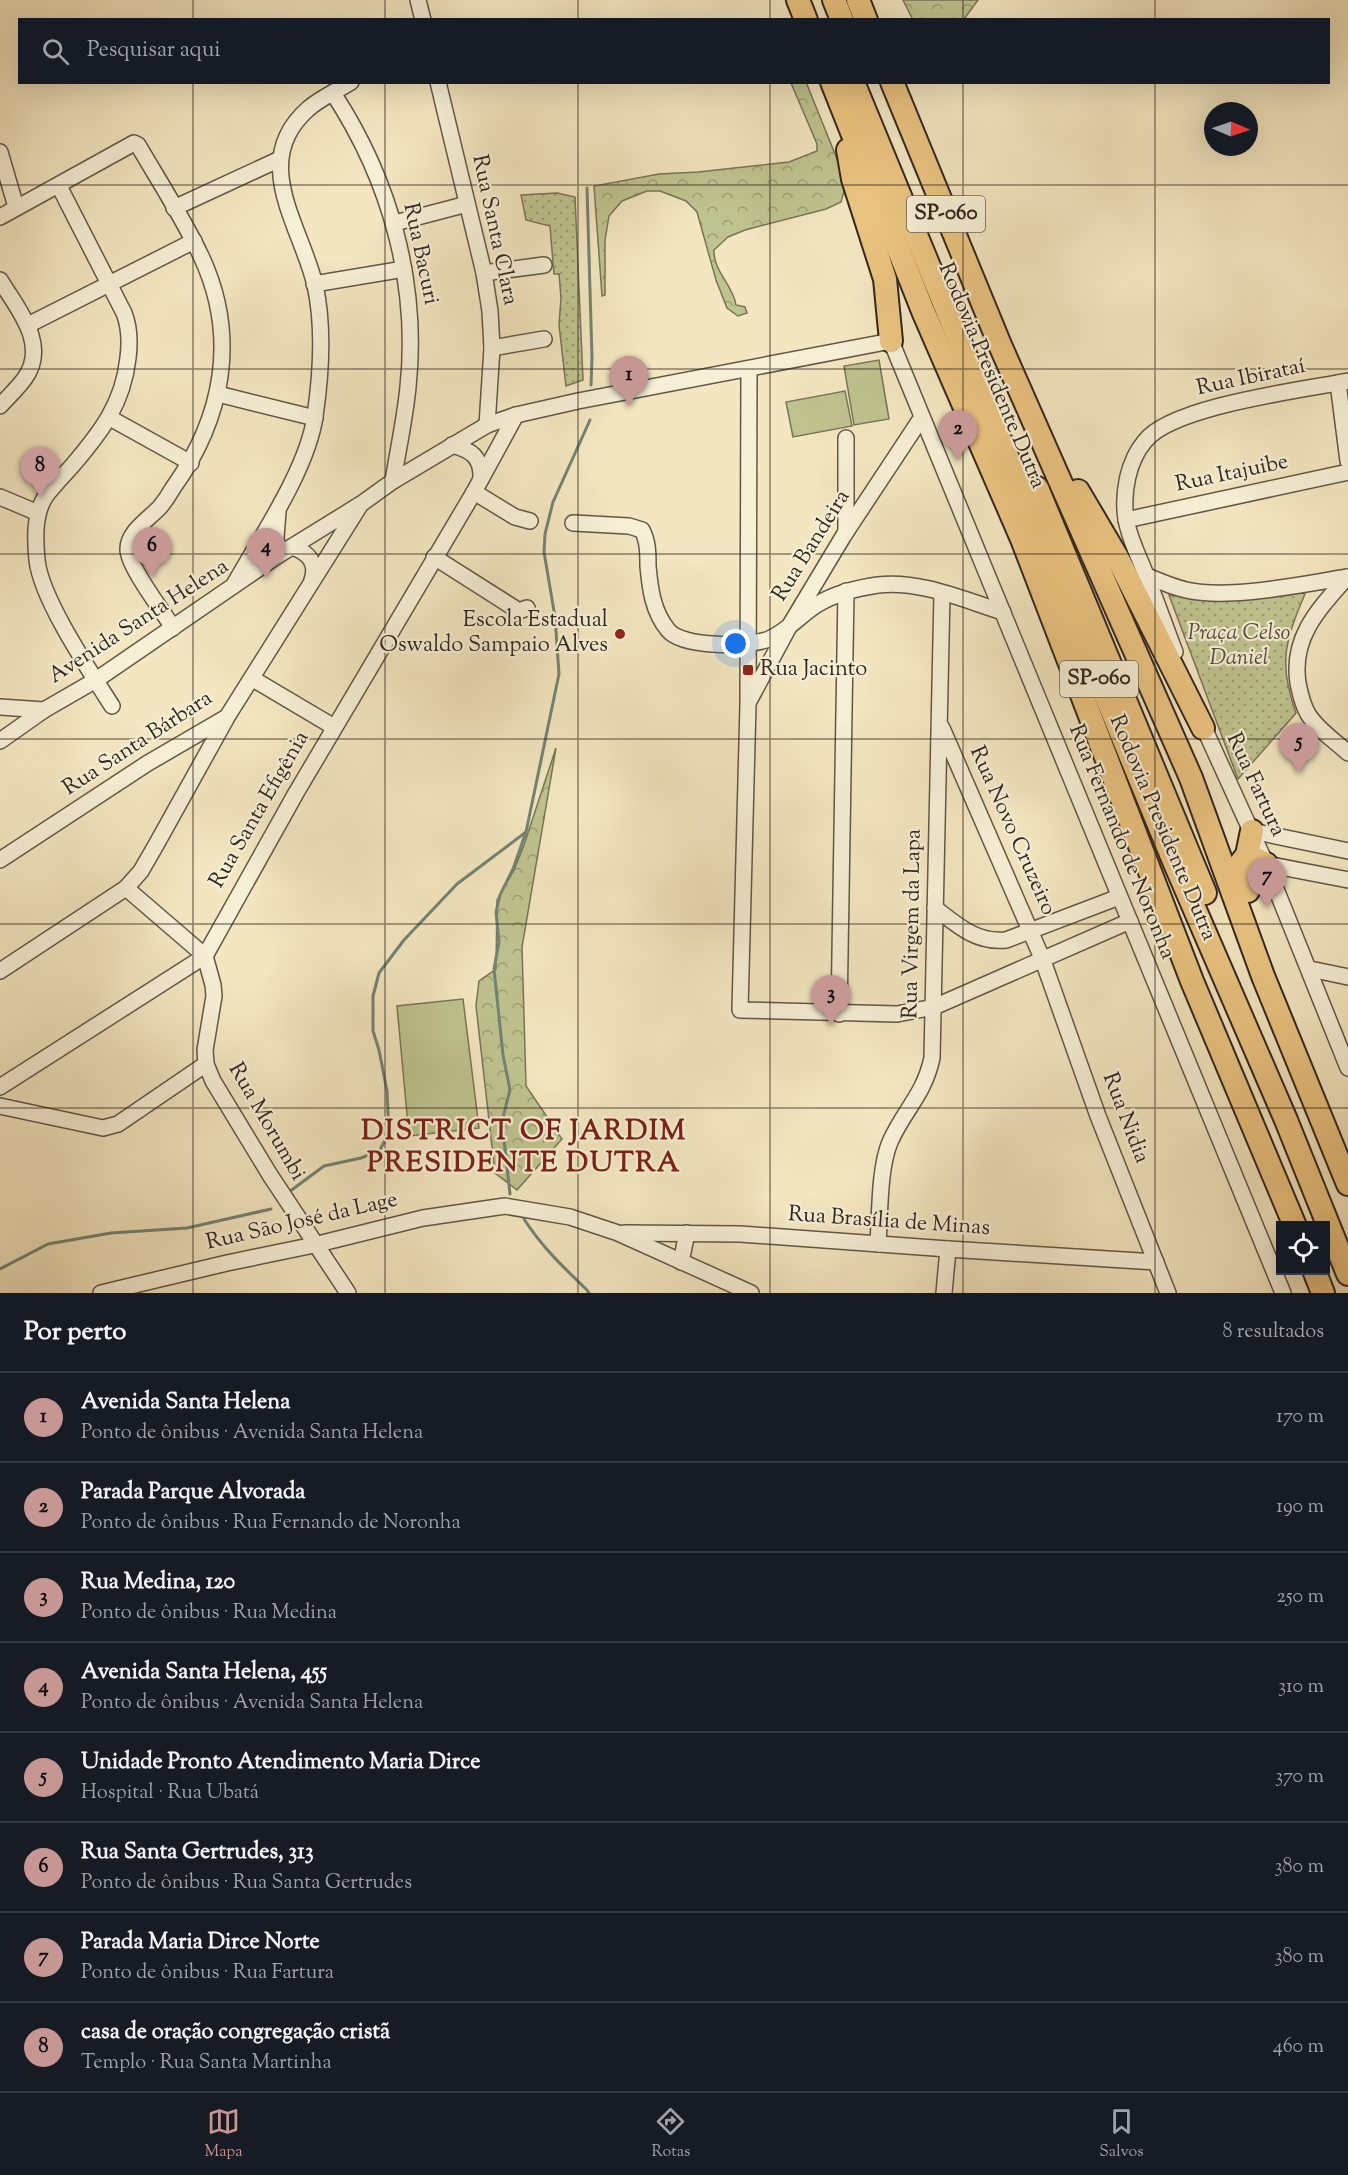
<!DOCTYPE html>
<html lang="pt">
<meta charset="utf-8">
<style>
:root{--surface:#171b24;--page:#20242c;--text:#f1f3f6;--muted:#9ea1a6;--line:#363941;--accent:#c59692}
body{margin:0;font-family:"Sorts Mill Goudy",serif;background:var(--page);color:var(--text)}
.controls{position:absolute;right:18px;bottom:18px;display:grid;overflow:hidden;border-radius:0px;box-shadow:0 6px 24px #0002}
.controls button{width:54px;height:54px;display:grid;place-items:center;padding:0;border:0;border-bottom:2px solid var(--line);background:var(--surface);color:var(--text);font:30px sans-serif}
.compass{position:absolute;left:1204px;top:102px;width:54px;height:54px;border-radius:50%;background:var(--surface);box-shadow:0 6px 24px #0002;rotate:92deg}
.you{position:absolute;left:736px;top:644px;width:21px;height:21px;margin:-15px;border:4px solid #fff;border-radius:50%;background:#1a73e8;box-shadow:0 0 0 9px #1a73e833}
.badge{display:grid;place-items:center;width:39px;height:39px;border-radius:50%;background:var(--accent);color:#111;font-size:20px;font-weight:700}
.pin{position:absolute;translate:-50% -50px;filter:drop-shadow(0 2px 3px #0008)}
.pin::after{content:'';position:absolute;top:32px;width:21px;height:18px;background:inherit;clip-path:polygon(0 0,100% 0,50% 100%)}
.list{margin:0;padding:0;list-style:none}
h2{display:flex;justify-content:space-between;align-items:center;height:78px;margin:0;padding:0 24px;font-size:26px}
h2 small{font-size:20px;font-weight:400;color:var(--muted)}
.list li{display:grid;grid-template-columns:39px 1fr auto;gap:18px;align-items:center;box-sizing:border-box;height:90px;padding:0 24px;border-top:2px solid var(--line)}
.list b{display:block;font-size:22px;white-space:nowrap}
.list p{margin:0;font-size:20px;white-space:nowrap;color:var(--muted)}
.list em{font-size:20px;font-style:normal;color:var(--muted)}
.icon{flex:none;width:33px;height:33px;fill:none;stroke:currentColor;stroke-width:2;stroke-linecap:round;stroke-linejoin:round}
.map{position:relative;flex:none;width:1348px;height:1293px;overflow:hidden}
.search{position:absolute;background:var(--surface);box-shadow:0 6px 24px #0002;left:18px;right:18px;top:18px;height:66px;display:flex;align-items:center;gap:15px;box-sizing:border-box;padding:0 21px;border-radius:0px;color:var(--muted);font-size:22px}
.sheet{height:798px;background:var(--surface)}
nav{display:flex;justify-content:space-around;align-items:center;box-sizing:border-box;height:84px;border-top:2px solid var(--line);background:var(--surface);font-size:16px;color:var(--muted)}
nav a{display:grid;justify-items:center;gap:3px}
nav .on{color:var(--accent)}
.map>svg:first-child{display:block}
</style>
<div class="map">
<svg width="1348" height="1293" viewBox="0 0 1348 1293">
<defs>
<pattern id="green-dots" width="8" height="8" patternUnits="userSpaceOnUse" patternTransform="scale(1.5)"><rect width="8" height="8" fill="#bfc38f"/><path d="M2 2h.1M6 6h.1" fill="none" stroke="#9c9e74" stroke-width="1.8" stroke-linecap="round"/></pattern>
<pattern id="forest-crowns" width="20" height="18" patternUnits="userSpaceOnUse" patternTransform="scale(1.5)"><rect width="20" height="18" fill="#bfc38f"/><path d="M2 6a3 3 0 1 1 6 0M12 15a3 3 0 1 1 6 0" fill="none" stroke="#9c9e74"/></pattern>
</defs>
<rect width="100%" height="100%" fill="#f3e6c0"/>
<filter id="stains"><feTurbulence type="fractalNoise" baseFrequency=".00333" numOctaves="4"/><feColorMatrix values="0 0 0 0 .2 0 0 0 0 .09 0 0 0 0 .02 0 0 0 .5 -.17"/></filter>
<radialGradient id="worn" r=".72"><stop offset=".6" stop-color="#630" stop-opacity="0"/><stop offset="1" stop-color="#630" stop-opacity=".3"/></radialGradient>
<!-- green -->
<g fill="url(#green-dots)" stroke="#787557" stroke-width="1.5">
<polygon points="557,193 575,197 583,380 566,386 559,325 561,298 559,274 554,274 550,226 526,220 521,195"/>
<path d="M 1293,591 L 1305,594 C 1285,641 1278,663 1296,713 L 1238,779 L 1169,595 L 1225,600 Z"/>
</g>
<!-- forest -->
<g fill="url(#forest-crowns)" stroke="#787557" stroke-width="1.5">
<polygon points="903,0 978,0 964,19 913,20"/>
<path d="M 806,82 L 839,164 L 845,188 L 841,202 L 826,209 L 745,230 L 728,237 L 714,250 C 713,271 733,285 736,305 L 745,307 L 747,313 L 738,316 L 727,308 L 716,280 L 697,212 L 686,201 L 660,191 L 647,191 L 622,201 L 609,216 L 605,240 L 605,295 L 602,296 L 594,186 L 659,174 L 698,172 L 789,162 L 817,151 L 817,144 L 791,83 Z"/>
<polygon points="556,748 522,947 526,1086 562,1139 517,1190 495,1173 476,1006 479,981 496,969 497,900 514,870 524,845"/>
</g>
<!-- pitch -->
<g fill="#bfc38f" stroke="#787557" stroke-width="1.5">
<polygon points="879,360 889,419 854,425 844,366"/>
<polygon points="845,391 852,426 793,437 786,402"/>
<polygon points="463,999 479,1128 409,1136 397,1006"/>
</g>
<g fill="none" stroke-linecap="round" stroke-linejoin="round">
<!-- stream -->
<g stroke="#728374" stroke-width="3">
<polyline points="587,188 592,358 591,385"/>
<polyline points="289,1192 324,1166 361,1158 380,1150 389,1132 387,1091 379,1050 373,1031 373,996 379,973 404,940 457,884 526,832 559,674 555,617 544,552 545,534 553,502 590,420"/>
<polyline points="510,1194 502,1121 510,1090 503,1055 494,969 499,942 496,912 500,895 513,869 526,832"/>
<path d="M 524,1219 C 541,1246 564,1268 587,1290 L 589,1293"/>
<polyline points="0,1269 48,1244 111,1233 187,1228 271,1209"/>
</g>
<!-- minor casing -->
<g stroke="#625747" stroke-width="18">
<g id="minor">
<polyline points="418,0 423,20"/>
<polyline points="438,82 484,273 490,311 492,348 487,425"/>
<path d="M 333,93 C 390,180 419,283 408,387 C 405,418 398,450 393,481"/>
<polyline points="0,152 16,207"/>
<path d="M 59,186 L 124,313 C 130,328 130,342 128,358 C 123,404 101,432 72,466 C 63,476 53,486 45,497 C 34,515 35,539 37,560 C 41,599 90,671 112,706"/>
<polyline points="174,208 280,159"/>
<path d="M 0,217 L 134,143 L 138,145 C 159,181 183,218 201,256 C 239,337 223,418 173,488 C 169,495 165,501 160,507 C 149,519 127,532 128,550 C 129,568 163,611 173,628"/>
<polyline points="395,223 467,204"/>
<polyline points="484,273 544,265"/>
<path d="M 0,280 C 17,308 49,344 25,378 C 18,388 8,397 0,406"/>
<polyline points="314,284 404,269"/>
<polyline points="28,325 194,241"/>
<polyline points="492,348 544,339"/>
<polyline points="749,369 748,704 740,1010 897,1014 934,1007 1130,921"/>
<polyline points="1338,383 1348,461"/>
<polyline points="218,394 315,418"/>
<polyline points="110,418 191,463"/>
<polyline points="846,438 846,532"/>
<path d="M 452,445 C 471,450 482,457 481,479"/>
<polyline points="474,492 515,517 530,521"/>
<polyline points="0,497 38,513"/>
<polyline points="1126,520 1348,472"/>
<path d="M 573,523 L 629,526 L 642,530 C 648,541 648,554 648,566 C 650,589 653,612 668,630 C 682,648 749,647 769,639 C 788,631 801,614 818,604 C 836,593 857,588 878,585 C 920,580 964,600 1003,612"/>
<path d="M 292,547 C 308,552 318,563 312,580"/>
<polyline points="277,556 276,537 278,512"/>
<polyline points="434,557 519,611 527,608"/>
<path d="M 1147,576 C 1159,581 1173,587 1186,590 C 1230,600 1303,584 1348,577"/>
<path d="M 1347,577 C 1319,609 1291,637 1298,683 C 1300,693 1302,704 1308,714 C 1317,729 1335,741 1348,753"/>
<path d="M 235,583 C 261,537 308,468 315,416 C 321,375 324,326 315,285 C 301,226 249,161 308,109 C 320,98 337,91 351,82"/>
<path d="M 1175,652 C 1165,626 1156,600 1146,575 C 1139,557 1129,538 1126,519 C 1122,493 1128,461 1145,441 C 1172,406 1302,390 1348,381"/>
<polyline points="253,679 334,727"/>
<polyline points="749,701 790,625 844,535 922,417"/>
<polyline points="0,707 44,710"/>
<polyline points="1200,719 1266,864 1348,1068"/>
<polyline points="942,728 1042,958 1098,1116 1168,1293"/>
<polyline points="0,741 44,710 96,680 277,556 361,504 393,481 487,425 516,415 578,401 891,341 1283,1293"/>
<polyline points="1252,831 1348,851"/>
<polyline points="0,860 148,763 227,717 359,507"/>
<polyline points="1266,864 1348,880"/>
<polyline points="126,888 205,956"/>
<path d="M 935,908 C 957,925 976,943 1006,940 L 1119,897"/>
<polyline points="205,956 213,985 214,996 205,1050 206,1064 213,1081 270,1175 348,1293"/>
<polyline points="1310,969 1348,977"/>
<polyline points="0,971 126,888 141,871 156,845 226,719"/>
<polyline points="839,1014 846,591"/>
<polyline points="0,1087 205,956 296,793 474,492 516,415"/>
<polyline points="0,1106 103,1128 118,1124 206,1064"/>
<polyline points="624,1233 740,1234 948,1249 1156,1262"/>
<path d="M 878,1244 C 880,1214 879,1168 890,1142 C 904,1110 924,1095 932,1058 L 942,593"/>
<polyline points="681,1262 687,1233"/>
<polyline points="101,1293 227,1263 314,1245 423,1218 505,1206 570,1217 618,1233 751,1293"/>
<polyline points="944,1293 948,1249"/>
</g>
</g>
<!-- highway casing -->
<g stroke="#32271f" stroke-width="26">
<g id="highway">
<polyline points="798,0 806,20"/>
<polyline points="834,0 842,20"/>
<polyline points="858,0 866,20"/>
<polyline points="832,82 923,311 1022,539 1192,981 1295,1226"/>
<polyline points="853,82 1173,859 1286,1120 1348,1274"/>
<polyline points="892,82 1000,345 1191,778 1263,976 1348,1184"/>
<polyline points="848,150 853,179 885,279 891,341"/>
<polyline points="1037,488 1205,893"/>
<polyline points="1078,491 1117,557 1203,728"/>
<polyline points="1247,855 1266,864"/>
<polyline points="1248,891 1240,871 1240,864 1247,855 1252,831"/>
<polyline points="1314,1270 1323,1293"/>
</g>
</g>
<!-- minor -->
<use href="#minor" stroke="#f7efd6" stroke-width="15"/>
<!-- highway -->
<use href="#highway" stroke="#eac380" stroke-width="22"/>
</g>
<!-- grid -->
<path fill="none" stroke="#32271f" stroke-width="1.5" stroke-opacity="0.55" d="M 193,0 L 193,20M 385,0 L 385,20M 578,0 L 578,20M 770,0 L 770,20M 963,0 L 963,20M 1155,0 L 1155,20M 193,82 L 193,1293M 385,82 L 385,1293M 578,82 L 578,1293M 770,82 L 770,1293M 963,82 L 963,1293M 1155,82 L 1155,1293M 0,185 L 1348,185M 0,369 L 1348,369M 0,554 L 1348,554M 0,739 L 1348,739M 0,924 L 1348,924M 0,1108 L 1348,1108"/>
<!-- markers -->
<g fill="#8f2418" stroke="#f7efd6" stroke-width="2">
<circle cx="620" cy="634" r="6"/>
<rect x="742" y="664" width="12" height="12" rx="3"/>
</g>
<g text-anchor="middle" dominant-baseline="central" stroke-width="4.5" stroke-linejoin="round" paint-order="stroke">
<!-- shield labels -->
<g fill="#f7efd6" stroke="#6d6356" stroke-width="1.5">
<rect x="907" y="196" width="78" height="36" rx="4.5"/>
<rect x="1060" y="661" width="78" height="36" rx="4.5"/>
</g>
<g font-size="21" font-weight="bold" fill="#32271f">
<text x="946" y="214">SP-060</text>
<text x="1099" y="679">SP-060</text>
</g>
<!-- street labels -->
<g font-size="22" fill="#32271f" stroke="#f7efd6">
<text transform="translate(494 230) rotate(78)">Rua Santa Clara</text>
<text transform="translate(420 254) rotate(78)">Rua Bacuri</text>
<text transform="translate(991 376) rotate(67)">Rodovia Presidente Dutra</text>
<text transform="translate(1251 378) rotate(-12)">Rua Ibirataí</text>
<text transform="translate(1232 474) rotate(-12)">Rua Itajuibe</text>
<text transform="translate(812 546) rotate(-58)">Rua Bandeira</text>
<text transform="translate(139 622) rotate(-33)">Avenida Santa Helena</text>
<text transform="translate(138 744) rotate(-33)">Rua Santa Bárbara</text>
<text transform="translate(1255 785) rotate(65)">Rua Fartura</text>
<text transform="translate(260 810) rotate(-60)">Rua Santa Efigênia</text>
<text transform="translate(1162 828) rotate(67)">Rodovia Presidente Dutra</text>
<text transform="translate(1012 831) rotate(66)">Rua Novo Cruzeiro</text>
<text transform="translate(1121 842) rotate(68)">Rua Fernando de Noronha</text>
<text transform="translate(913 924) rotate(-89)">Rua Virgem da Lapa</text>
<text transform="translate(1125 1118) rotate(69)">Rua Nidia</text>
<text transform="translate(266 1122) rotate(60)">Rua Morumbi</text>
<text transform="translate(302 1222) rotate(-13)">Rua São José da Lage</text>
<text transform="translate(889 1222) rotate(4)">Rua Brasília de Minas</text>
</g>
<!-- poi labels -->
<g font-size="22" fill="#32271f" stroke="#f7efd6" text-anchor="end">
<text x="608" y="621">Escola Estadual<tspan x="608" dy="25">Oswaldo Sampaio Alves</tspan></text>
<text x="760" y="670" text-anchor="start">Rua Jacinto</text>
</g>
<!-- park labels -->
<g font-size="22" font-style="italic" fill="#554e3b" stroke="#f7efd6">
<text x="1239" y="634">Praça Celso<tspan x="1239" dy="25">Daniel</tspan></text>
</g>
<!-- district labels -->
<g font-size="28" font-weight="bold" letter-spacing="1.5" fill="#7a1f14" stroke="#f7efd6">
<text x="524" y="1132">DISTRICT OF JARDIM<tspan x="524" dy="32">PRESIDENTE DUTRA</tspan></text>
</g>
</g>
<rect width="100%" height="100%" filter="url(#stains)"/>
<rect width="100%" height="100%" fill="url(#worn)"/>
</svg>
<div class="controls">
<button><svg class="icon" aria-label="locate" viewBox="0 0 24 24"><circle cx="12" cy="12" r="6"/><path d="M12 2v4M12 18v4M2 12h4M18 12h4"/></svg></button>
</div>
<svg class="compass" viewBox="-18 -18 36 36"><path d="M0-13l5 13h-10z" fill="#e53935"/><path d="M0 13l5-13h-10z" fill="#9ea1a6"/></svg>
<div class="you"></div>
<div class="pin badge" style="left:629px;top:406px">1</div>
<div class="pin badge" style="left:958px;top:460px">2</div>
<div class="pin badge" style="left:831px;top:1025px">3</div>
<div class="pin badge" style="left:266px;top:578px">4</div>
<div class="pin badge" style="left:1299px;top:773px">5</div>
<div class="pin badge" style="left:152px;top:577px">6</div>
<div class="pin badge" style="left:1267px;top:907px">7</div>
<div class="pin badge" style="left:40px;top:497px">8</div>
<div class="search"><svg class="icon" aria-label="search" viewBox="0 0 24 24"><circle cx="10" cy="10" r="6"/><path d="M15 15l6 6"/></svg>Pesquisar aqui</div>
</div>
<section class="sheet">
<h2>Por perto<small>8 resultados</small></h2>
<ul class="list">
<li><span class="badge">1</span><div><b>Avenida Santa Helena</b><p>Ponto de ônibus · Avenida Santa Helena</p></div><em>170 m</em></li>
<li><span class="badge">2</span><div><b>Parada Parque Alvorada</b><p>Ponto de ônibus · Rua Fernando de Noronha</p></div><em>190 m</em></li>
<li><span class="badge">3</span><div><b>Rua Medina, 120</b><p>Ponto de ônibus · Rua Medina</p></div><em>250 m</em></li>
<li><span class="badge">4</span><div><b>Avenida Santa Helena, 455</b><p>Ponto de ônibus · Avenida Santa Helena</p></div><em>310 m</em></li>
<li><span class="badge">5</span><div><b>Unidade Pronto Atendimento Maria Dirce</b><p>Hospital · Rua Ubatá</p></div><em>370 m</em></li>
<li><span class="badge">6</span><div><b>Rua Santa Gertrudes, 313</b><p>Ponto de ônibus · Rua Santa Gertrudes</p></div><em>380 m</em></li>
<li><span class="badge">7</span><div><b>Parada Maria Dirce Norte</b><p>Ponto de ônibus · Rua Fartura</p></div><em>380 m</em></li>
<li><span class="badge">8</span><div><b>casa de oração congregação cristã</b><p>Templo · Rua Santa Martinha</p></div><em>460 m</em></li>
</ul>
</section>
<nav>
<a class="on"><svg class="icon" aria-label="map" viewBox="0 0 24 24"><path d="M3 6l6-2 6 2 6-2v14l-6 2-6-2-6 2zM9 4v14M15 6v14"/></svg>Mapa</a>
<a><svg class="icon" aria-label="directions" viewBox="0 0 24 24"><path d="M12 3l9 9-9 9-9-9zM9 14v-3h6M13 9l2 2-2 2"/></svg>Rotas</a>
<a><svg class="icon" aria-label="saved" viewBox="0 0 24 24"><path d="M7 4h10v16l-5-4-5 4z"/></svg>Salvos</a>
</nav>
